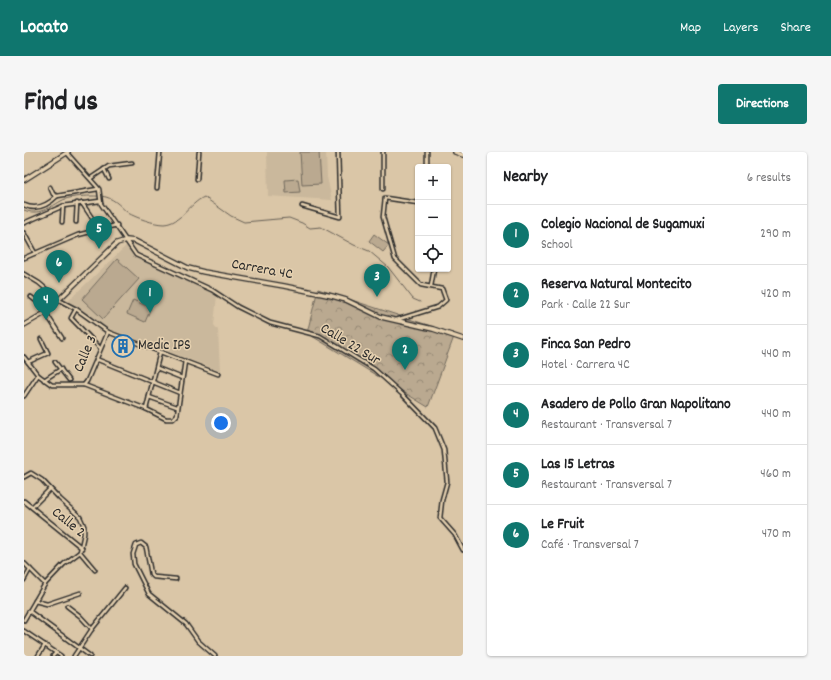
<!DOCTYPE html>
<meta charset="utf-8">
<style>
:root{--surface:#fff;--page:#f6f6f6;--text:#202124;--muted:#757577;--line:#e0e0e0;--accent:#0f766e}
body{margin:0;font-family:Dekko,sans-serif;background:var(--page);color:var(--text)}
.controls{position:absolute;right:12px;top:12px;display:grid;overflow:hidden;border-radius:4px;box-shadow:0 1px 3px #0004}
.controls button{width:36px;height:36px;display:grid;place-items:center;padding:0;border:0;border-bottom:1px solid var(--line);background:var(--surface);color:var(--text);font:20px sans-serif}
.you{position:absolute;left:197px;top:271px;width:14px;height:14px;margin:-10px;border:3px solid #fff;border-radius:50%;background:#1a73e8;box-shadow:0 0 0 6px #1a73e833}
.badge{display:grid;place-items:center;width:26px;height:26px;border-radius:50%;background:var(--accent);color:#fff;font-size:13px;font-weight:700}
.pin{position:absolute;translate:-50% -33px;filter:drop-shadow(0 1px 2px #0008)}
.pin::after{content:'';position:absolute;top:21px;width:14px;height:12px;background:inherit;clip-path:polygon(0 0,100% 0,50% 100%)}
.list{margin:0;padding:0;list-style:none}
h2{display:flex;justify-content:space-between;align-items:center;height:52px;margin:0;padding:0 16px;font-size:17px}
h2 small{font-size:13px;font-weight:400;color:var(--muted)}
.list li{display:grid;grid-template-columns:26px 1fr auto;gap:12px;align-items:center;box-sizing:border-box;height:60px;padding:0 16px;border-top:1px solid var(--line)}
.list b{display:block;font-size:15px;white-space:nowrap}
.list p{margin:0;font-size:13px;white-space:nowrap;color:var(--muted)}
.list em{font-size:13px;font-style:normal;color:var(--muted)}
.icon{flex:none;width:22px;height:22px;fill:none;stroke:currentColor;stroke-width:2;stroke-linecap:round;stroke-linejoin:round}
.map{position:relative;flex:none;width:439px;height:504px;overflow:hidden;border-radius:4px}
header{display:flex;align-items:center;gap:24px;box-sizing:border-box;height:56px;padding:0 20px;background:var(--accent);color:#fff}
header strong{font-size:19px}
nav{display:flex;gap:22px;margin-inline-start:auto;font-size:14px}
.intro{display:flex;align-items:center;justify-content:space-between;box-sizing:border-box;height:96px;padding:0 24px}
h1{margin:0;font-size:28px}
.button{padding:10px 18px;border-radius:4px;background:var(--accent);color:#fff;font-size:14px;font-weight:700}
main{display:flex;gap:24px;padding:0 24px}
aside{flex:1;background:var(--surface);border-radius:4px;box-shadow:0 1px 3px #0004}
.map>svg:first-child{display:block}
</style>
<header>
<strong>Locato</strong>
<nav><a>Map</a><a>Layers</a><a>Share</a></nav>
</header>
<div class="intro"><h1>Find us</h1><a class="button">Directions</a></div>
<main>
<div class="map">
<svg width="439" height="504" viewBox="0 0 439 504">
<defs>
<pattern id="park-crowns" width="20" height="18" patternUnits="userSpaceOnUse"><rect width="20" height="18" fill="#baa990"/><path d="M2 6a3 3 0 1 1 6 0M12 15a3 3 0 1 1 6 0" fill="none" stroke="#978a76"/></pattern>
</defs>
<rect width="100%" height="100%" fill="#dac6a7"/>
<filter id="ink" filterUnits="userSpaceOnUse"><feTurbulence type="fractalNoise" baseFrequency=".025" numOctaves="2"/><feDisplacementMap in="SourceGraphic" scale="8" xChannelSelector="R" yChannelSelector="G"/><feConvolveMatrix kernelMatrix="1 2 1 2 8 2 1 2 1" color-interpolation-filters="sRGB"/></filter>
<g filter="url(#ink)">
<!-- built -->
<g fill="#cab89c">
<polygon points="243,0 302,0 303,25 308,48 244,44"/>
<polygon points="104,92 111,104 162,126 193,143 190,173 194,178 196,219 80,175 44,149"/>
</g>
<!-- park -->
<polygon fill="url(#park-crowns)" stroke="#726a5e" points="294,137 431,182 404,255 283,181"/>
<!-- pitch -->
<g fill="#baa990" stroke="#726a5e">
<polygon points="276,0 295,0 297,32 278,33"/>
<polygon points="274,27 276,40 262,41 261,28"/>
<polygon points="350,82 365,93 359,100 345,89"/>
<polygon points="93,107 115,127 79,167 58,147"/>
<polygon points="109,148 127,156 121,170 103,162"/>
</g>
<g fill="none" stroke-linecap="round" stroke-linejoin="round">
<!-- stream -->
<path stroke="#676056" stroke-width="1" d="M 0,58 C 14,64 25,56 37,49 C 43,45 59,44 67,44 C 71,44 78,44 82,45 C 92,48 97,55 104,61 C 113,66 130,72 140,72 C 157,71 165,52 180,45 L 207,64 L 220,70 L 265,66 L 278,71 L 286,76 L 297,75 L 330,93 L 345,99 L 364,115 L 389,147 L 396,150"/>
<!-- street casing -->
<g stroke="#2b2b2b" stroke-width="5.5">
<g id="street">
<polyline points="403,0 403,15"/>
<polyline points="43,1 75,37 77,52 112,103 188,138 214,155 246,171 296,184 350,217 379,243 411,276 420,298 423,330 418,348 416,366 431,383 439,398"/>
<polyline points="80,17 85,27"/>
<polyline points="67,26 85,14 108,11"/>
<polyline points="173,27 175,0"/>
<polyline points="26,35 29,42 33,44 74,37"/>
<polyline points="133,36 136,0"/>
<polyline points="359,37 359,0"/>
<polyline points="58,51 70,69"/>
<path d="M 0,53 C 13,59 24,53 33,44"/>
<polyline points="278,54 316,65 314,0"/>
<polyline points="38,70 39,54"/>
<polyline points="52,70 53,51"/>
<polyline points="0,71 39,54 76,49"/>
<polyline points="0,81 11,101"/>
<polyline points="0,106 54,83 93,73"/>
<polyline points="0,122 15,131 35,148 52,157 84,180 194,222"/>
<polyline points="407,134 410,117"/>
<polyline points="7,145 16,152 38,186"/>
<polyline points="52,157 47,166 76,196"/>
<polyline points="372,168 414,155 422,148 418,137 397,133 371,107 359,65 361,46 394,51"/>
<polyline points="0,205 14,223 28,233 60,233 122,257 142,267 149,267 153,263 161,209"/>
<polyline points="72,207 156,241"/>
<polyline points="4,210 24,201 17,187"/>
<polyline points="31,210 45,228"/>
<polyline points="133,216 158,226"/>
<polyline points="20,228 37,217"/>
<polyline points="60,233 63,229 84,180"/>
<polyline points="0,244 14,223"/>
<polyline points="125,245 153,255"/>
<polyline points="122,257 136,200"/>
<polyline points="0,325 7,321 18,328 36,347 56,365 60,374 60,382 56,400 40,412 21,432 0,468"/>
<polyline points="0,349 58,396"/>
<polyline points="8,355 26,337"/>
<polyline points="56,400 71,418"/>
<polyline points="0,411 21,432"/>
<polyline points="152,427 130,425 127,422 122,395 117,391 112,393 109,402 110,412 125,442 162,472 174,489 191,504"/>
<polyline points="0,428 6,417"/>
<polyline points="11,449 23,452 56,441"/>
<polyline points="43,454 56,464 68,477"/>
<polyline points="5,459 66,504"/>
<polyline points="0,479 37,504"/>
<polyline points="14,504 21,493"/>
<polyline points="29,504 32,501"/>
<polyline points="50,504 68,477 101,436"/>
</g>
</g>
<!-- secondary casing -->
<g stroke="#2b2b2b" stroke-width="6">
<g id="secondary">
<polyline points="431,0 439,3"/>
<polyline points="0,28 44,0"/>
</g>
</g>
<!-- primary casing -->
<g stroke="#2b2b2b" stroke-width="6">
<polyline id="primary" points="0,173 21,161 93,91 103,88 111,89 164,116 180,120 260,134 308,144 322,148 357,165 409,177 439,187"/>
</g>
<!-- street -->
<use href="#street" stroke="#e5d0af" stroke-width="2.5"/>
<!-- secondary -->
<use href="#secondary" stroke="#e5d0af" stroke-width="3.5"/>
<!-- primary -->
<use href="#primary" stroke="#e5d0af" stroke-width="3.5"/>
</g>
</g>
<!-- icons -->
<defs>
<g id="building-ring" transform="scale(1.15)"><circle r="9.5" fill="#e5d0af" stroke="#1f6fb2" stroke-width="1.5"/><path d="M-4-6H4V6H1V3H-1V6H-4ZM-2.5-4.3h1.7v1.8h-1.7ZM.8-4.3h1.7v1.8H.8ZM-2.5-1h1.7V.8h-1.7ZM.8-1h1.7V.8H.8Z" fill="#1f6fb2"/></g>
</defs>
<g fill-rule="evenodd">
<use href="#building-ring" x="99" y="194"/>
</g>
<g text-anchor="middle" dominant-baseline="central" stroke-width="3" stroke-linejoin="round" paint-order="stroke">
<!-- street labels -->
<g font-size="15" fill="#2b2b2b" stroke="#e5d0af">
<text transform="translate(238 118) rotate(10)">Carrera 4C</text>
<text transform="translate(326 193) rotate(31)">Calle 22 Sur</text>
<text transform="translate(62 202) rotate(-67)">Calle 3</text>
<text transform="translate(44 371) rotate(39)">Calle 2</text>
</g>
<!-- poi labels -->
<g font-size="15" fill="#2b2b2b" stroke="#e5d0af" text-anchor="start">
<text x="114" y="194">Medic IPS</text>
</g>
</g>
</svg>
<div class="controls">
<button>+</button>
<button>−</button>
<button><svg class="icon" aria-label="locate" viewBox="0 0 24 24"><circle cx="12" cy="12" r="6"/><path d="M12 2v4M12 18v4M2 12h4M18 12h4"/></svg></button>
</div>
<div class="you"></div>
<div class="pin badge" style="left:126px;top:161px">1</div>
<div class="pin badge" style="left:381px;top:218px">2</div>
<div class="pin badge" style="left:353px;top:145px">3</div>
<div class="pin badge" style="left:22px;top:168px">4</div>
<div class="pin badge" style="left:75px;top:97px">5</div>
<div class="pin badge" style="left:35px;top:131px">6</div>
</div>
<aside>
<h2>Nearby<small>6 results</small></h2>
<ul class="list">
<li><span class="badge">1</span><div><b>Colegio Nacional de Sugamuxi</b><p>School</p></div><em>290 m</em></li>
<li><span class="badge">2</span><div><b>Reserva Natural Montecito</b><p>Park · Calle 22 Sur</p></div><em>420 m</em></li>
<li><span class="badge">3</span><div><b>Finca San Pedro</b><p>Hotel · Carrera 4C</p></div><em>440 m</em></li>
<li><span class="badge">4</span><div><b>Asadero de Pollo Gran Napolitano</b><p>Restaurant · Transversal 7</p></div><em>440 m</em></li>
<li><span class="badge">5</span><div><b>Las 15 Letras</b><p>Restaurant · Transversal 7</p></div><em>460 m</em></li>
<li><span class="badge">6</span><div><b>Le Fruit</b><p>Café · Transversal 7</p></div><em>470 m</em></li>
</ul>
</aside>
</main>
